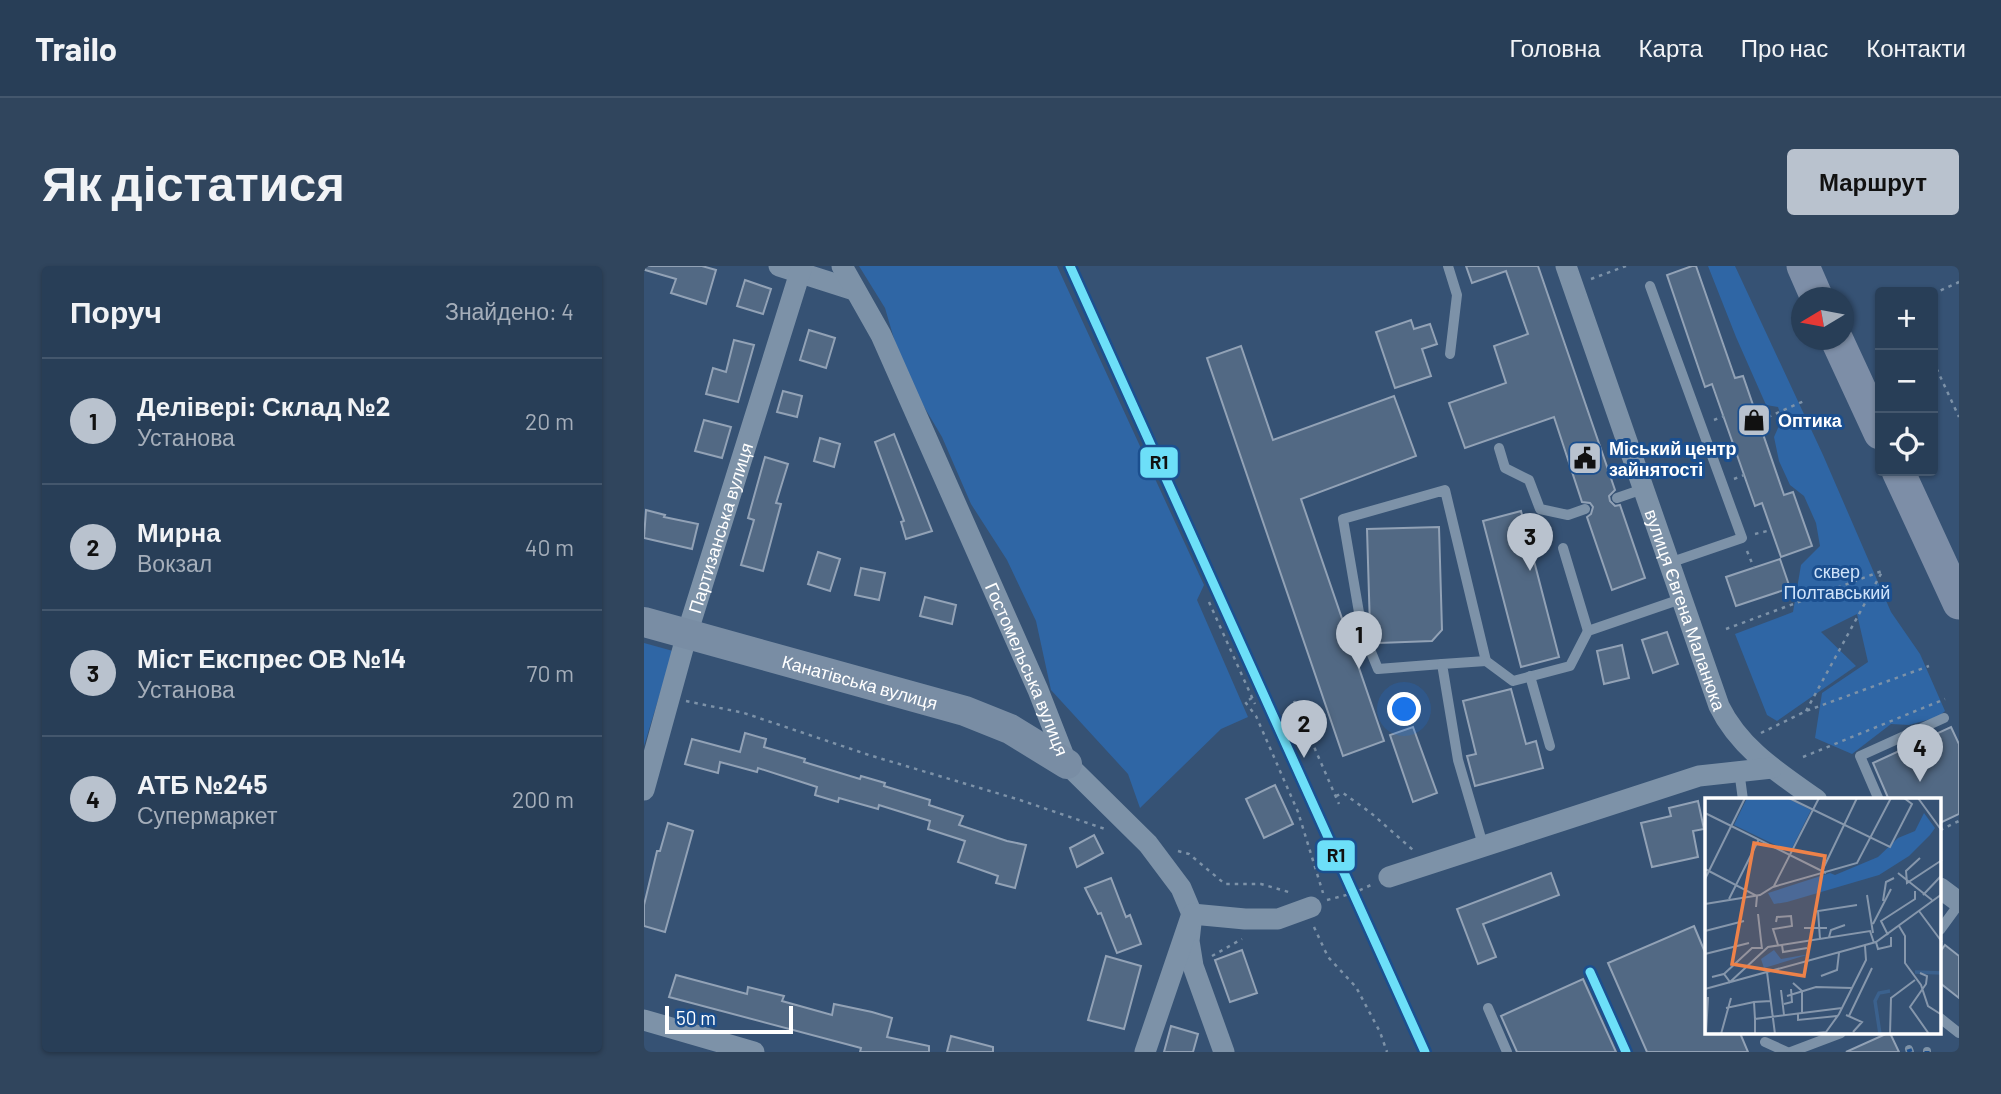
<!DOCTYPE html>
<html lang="uk">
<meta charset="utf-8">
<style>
:root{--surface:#283e57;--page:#30455d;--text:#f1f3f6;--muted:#a5aeba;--line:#44576d;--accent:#b9c2ce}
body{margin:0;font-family:Barlow,sans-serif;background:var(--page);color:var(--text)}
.controls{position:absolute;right:21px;top:21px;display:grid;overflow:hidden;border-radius:7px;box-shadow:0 2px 5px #0004}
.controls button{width:63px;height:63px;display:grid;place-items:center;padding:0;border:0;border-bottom:2px solid var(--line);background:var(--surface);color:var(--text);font:35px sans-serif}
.compass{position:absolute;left:1147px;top:21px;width:63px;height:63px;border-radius:50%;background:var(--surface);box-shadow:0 2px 5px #0004;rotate:260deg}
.scale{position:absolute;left:21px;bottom:18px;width:128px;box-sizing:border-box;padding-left:7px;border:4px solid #fff;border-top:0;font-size:19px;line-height:24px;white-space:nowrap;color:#fff;-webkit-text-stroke:5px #1b4f8f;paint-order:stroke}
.you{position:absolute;left:761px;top:444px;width:24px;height:24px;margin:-18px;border:5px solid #fff;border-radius:50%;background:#1a73e8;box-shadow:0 0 0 10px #1a73e833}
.badge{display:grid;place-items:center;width:46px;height:46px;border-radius:50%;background:var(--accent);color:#111;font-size:23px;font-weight:700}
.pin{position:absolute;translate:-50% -58px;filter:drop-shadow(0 2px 4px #0008)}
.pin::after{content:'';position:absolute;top:37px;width:24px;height:21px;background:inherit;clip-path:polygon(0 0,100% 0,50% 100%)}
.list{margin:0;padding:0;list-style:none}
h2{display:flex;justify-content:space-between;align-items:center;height:91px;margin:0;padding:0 28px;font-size:30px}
h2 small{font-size:23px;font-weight:400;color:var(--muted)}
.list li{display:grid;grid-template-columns:46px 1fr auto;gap:21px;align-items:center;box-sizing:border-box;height:126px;padding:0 28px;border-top:2px solid var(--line)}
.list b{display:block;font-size:26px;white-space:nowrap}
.list p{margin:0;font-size:23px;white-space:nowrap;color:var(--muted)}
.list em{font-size:23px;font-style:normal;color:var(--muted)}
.icon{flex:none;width:38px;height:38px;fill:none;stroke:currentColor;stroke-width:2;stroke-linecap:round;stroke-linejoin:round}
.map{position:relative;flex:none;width:1315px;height:786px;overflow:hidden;border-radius:7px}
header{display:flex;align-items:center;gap:42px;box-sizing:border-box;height:98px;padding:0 35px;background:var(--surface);border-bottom:2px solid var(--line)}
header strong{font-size:33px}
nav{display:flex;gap:38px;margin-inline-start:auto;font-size:24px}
.intro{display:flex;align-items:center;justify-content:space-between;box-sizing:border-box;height:168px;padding:0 42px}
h1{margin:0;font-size:49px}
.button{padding:18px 32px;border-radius:7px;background:var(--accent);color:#111;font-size:24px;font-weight:700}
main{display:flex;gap:42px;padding:0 42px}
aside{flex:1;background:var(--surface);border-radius:7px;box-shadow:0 2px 5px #0004}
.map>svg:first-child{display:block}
</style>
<header>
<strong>Trailo</strong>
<nav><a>Головна</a><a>Карта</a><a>Про нас</a><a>Контакти</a></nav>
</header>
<div class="intro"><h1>Як дістатися</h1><a class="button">Маршрут</a></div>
<main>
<aside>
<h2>Поруч<small>Знайдено: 4</small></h2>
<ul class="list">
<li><span class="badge">1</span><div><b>Делівері: Склад №2</b><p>Установа</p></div><em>20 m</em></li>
<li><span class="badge">2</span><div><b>Мирна</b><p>Вокзал</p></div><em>40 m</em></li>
<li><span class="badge">3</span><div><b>Міст Експрес ОВ №14</b><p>Установа</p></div><em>70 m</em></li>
<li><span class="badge">4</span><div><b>АТБ №245</b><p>Супермаркет</p></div><em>200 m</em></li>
</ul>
</aside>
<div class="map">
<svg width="1315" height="786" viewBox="0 0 1315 786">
<rect width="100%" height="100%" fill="#365274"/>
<!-- green -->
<g fill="#2f66a5">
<polygon points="215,0 413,0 560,319 553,334 604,451 577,463 496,542 484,508 407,424 392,355 363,294 327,238 298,171 260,107 241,42"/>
<polygon points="1064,0 1091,0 1179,189 1247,346 1276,388 1301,445 1294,451 1265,459 1247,458 1208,488 1171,472 1178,427 1224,396 1213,348 1177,366 1212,400 1133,455 1123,449 1091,368 1149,346 1157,299 1176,280 1172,257 1160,230 1146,219 1135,195 1130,171 1138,153 1134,141 1122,139 1092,71"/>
<polygon points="0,377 29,385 0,480"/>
</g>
<!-- building -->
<g fill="#526984" stroke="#92a2b6" stroke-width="2">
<polygon points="1,0 58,0 72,4 62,38 27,27 32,13 1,4"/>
<polygon points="822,0 894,0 971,224 965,230 966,235 971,240 976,239 1001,312 968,324 943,251 947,248 949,241 946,237 938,236 910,151 821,182 805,137 862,117 850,80 884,68 862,5 828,17"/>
<polygon points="1048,0 1052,0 1091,112 1099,110 1140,229 1149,226 1168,280 1137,291 1118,237 1111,240 1068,118 1061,121 1023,9"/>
<polygon points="101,14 127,23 119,48 93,40"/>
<polygon points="767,54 770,63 786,58 793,78 778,83 787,110 751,122 732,66"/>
<polygon points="165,64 191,72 182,102 156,94"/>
<polygon points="90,74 110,79 94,136 62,128 69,102 82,106"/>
<polygon points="597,80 629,174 750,130 772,190 657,233 740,475 699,490 563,92"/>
<polygon points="139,125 158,130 153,151 133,146"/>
<polygon points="60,154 87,161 78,192 51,185"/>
<polygon points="250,168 288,265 262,273 257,256 260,255 231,176"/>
<polygon points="176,172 196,178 190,201 170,195"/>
<polygon points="121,191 144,198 132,237 137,238 119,305 97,299 110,254 104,252"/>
<polygon points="2,244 21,249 20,251 54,258 48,283 0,272"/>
<polygon points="877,245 915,391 877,401 839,255"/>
<polygon points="795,261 798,364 788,375 735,377 735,362 726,362 723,263"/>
<polygon points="174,286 196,293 186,325 164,318"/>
<polygon points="1136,293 1146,322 1092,340 1082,311"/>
<polygon points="217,302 241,307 235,334 211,329"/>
<polygon points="281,331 312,339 308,358 276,350"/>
<polygon points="1023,366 1034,398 1009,407 998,374"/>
<polygon points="978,379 985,412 960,418 953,385"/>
<polygon points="867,423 882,478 892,475 899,502 831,520 823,490 832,488 819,435"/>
<polygon points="769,461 793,527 769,536 746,469"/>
<polygon points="1307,461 1315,478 1315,548 1296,557 1296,534 1245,534 1229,497"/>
<polygon points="101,467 122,473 120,481 161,493 160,496 216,513 217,510 241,517 240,520 286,534 285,539 319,550 315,559 363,575 382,579 371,622 352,617 354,610 314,596 321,575 284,563 286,555 235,539 234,543 195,532 194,536 171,529 173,521 114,502 113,506 76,496 74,507 41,498 48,473 96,486"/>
<polygon points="631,519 649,558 620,572 602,533"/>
<polygon points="1054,535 1060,563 1049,565 1054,591 1008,601 997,557 1027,550 1025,542"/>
<polygon points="24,557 49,565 21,666 0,660 0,639 13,585 16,585"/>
<polygon points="450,569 459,587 433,601 426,582"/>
<polygon points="907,607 915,629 839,658 852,691 834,698 813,643"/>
<polygon points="467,612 482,651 486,649 497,678 473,687 457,647 454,648 441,622"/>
<polygon points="1050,660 1063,691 1063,767 1096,767 1104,786 1003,786 964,697"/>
<polygon points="1301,679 1315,690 1315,732 1296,717 1296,686"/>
<polygon points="598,684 613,727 586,736 571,694"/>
<polygon points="462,690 497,700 480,763 444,754"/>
<polygon points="32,709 103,728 104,721 140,730 138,735 188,749 190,738 228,746 248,752 243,771 285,780 285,786 216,786 217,782 25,731"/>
<polygon points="939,713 972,786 873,786 857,750"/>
<polygon points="527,760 554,768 549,786 520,786"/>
<polygon points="1244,767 1246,767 1255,786 1202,786"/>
<polygon points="307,770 349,781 349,786 303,786"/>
</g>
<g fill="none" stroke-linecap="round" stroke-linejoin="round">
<!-- path -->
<g stroke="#7d92a8" stroke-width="2.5" stroke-dasharray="3.5 5" stroke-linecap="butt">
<polyline points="947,13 982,0"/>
<polyline points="1289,28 1315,16"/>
<polyline points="1289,95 1315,151"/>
<polyline points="1124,151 1160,135"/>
<polyline points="1070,154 1080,150"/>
<polyline points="1090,213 1100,209"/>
<polyline points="1111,268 1127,264"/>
<polyline points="1103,285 1110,302"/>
<polyline points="565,336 611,438"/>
<polyline points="1082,363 1238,305"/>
<polyline points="608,432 601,436 612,450 654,546 679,627"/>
<polyline points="42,435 100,447 225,489 376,534 461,563"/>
<polyline points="650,435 695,538"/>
<polyline points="1162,445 1238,306"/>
<polyline points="1117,467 1162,445 1285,400"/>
<polyline points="1159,491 1301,433"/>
<polyline points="692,530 699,527 727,547 769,584"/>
<polyline points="1296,564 1315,555"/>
<polyline points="534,585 545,588 581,618 617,618 648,627"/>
<polyline points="683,634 710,627 729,618"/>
<polyline points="670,661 684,691 712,721 736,766 743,786"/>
<polyline points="568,690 598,673"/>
</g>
<!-- lane -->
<g stroke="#7d92a8" stroke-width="10">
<polyline points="804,0 813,29 806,88"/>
<polyline points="1006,20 1098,272 1025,297"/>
<polyline points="855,182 861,202 885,214 896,243 924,249 941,243"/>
<polyline points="973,232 999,223"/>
<polyline points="919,282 944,365"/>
<polyline points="798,398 734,403 718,364 699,253 801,224 842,395 869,415 926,400 944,365 1037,333"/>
<polyline points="886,410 906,480"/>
<polyline points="1095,504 1099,534"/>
<polyline points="1235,534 1216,490 1300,452"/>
<polyline points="839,579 814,494 798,398 842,395"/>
<polyline points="1296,664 1315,638"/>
<polyline points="844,742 863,786"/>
<polyline points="1296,752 1315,767"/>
<polyline points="1121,776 1143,786"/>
<polyline points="1147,786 1197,767"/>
</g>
<!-- street -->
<g stroke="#7d92a8" stroke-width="21">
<polyline points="135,0 210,24"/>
<path id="s1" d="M 198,0 L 237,69 L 394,424 L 423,498 L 504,578 L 537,622 L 548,648 L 545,675 L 549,700 L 580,786"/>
<path id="s2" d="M 922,0 L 1075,440 C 1096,483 1135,507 1173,534"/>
<path id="s3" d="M 0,524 L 43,368 L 158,0"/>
<polyline points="745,611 1055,510 1128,502"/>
<polyline points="1296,622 1315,636"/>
<polyline points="0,754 110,786"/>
<polyline points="501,786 548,648 601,653 634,653 667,641"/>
</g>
<!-- secondary -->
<path stroke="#798da4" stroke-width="30" id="s4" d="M 0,356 L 321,445 L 366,463 L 423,498"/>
<!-- primary -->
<g stroke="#7d8ea7" stroke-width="33">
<polyline points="1159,0 1173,32"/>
<polyline points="1193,74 1236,167"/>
<polyline points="1254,205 1315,337"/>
</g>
<!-- rail casing -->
<g stroke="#7e92a7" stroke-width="8">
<g id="rail">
<polyline points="946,706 982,786"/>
<polyline points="1265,783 1266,786"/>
<polyline points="1283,785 1283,786"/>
</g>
</g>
<!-- rail -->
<use href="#rail" stroke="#1b4f8f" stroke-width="5" stroke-dasharray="16" stroke-linecap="butt"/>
<!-- rail-1 casing -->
<g stroke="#1b4f8f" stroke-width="14">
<g id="rail-1">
<polyline points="426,0 781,786"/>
<polyline points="946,706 982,786"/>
</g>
</g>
<!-- rail-1 -->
<use href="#rail-1" stroke="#6ddff8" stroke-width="9"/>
</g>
<!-- icons -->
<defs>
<g id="shop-square" transform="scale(1.75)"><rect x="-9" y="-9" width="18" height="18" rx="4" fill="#b9c2ce" stroke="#1b4f8f"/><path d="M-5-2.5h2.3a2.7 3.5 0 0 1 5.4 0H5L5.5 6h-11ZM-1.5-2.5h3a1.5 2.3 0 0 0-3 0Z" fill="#111"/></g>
<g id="civic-square" transform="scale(1.75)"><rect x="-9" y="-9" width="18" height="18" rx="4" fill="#b9c2ce" stroke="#1b4f8f"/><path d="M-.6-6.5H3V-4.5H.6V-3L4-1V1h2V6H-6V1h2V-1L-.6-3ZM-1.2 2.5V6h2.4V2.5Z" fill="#111"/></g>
</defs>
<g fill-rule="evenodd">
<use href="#shop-square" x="1110" y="154"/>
<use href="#civic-square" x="941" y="192"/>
</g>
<g text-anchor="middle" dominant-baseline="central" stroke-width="6" stroke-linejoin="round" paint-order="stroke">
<!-- poi labels -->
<g font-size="18" font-weight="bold" fill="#fff" stroke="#1b4f8f" text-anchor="start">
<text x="1134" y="154">Оптика</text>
<text x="965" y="182">Міський центр<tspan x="965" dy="21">зайнятості</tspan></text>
</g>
<!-- street labels -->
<g font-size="18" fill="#fff" stroke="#1b4f8f">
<text stroke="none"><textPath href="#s3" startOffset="273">Партизанська вулиця</textPath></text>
<text stroke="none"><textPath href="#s2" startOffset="364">вулиця Євгена Маланюка</textPath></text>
<text stroke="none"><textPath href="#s1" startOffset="444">Гостомельська вулиця</textPath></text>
<text stroke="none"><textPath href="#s4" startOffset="224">Канатівська вулиця</textPath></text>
</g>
<!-- park labels -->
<g font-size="18" fill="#cfe3fa" stroke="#1b4f8f">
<text x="1193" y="305">сквер<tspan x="1193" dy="21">Полтавський</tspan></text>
</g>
</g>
<!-- overview -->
<g transform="translate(1061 532)">
<rect width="236" height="236" fill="#365274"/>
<path d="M 42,0 L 82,0 L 106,12 L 85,54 L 29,27 ZM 219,15 L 230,30 L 225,37 L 204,58 L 174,77 L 82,104 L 69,106 L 63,95 L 125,75 L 130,77 L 173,59 L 193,40 L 210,33 ZM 69,152 L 76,161 L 105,156 L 59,170 L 56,161 Z" fill="#2f66a5"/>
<path fill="none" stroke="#3b618d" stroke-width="3.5" d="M 210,174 L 237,175M 175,236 L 170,203 L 174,195 L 185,193"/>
<path fill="none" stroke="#8697ac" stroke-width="2" d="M 84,0 L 185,49 L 207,6 L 199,0M 213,0 L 237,33M 0,15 L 121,75M 215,60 L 201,73 L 202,85 L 237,62M 0,71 L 52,98 L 51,109M 117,73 L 152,0M 193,75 L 227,102M 0,81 L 40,0M 69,88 L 114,0M 162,97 L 168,135M 218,97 L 236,78M 24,101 L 54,41M 178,103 L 181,84 L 189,80M 0,106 L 55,97 L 68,89 L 152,65 L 186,0M 214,113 L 237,144M 53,116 L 57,151M 71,124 L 72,119 L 86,118 L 87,128 L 68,131 L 73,147M 168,126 L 186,91M 194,128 L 200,138 L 200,165 L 216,187 L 223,208 L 237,217M 99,130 L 122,130M 0,133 L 39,123M 183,137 L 176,123 L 210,101 L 210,93M 124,139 L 126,132 L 140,127M 115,141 L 113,113 L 152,107M 171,144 L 173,151 L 186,148 L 186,139M 77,147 L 78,154 L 102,150M 0,156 L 44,145M 62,174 L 70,236M 215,175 L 222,178 L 221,186 L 205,209 L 224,236M 19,176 L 47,150 L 57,150M 116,178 L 132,172 L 134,155M 7,179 L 19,176 L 25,184 L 63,149 L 165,133 L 169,145M 88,185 L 97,193 L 97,214M 0,191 L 171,144 L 237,96M 76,192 L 79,217M 82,198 L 111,189 L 147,190M 79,206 L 87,204 L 86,191M 21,210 L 49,204M 93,215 L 93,222 L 132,218M 141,217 L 157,224 L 148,234M 144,218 L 167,170M 50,221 L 49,204 L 66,203M 1,236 L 3,199M 16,236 L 26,200M 50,236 L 50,221 L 137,210M 102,236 L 121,234 L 134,216 L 161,162 L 160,148M 185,236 L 186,200 L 210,182"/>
<path fill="#ee8249" fill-opacity="0.15" stroke="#ee8249" stroke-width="3.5" d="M 49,45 L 120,58 L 99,178 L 27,166 Z"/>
<rect width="236" height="236" fill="none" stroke="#fff" stroke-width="3.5"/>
</g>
<g stroke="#1b4f8f" stroke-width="2.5">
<rect x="495" y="180" width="40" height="33" rx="7" fill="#6ddff8"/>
<rect x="672" y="573" width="40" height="33" rx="7" fill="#6ddff8"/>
</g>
<g font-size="19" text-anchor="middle" font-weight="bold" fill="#111">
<text x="515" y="203">R1</text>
<text x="692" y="596">R1</text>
</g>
</svg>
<div class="controls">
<button>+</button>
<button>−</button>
<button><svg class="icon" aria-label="locate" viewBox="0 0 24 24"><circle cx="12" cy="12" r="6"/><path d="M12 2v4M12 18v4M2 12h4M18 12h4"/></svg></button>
</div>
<svg class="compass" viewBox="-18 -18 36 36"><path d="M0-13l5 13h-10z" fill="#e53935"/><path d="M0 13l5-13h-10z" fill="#a5aeba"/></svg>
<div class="scale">50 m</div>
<div class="you"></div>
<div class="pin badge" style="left:715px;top:403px">1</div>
<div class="pin badge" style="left:660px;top:492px">2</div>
<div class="pin badge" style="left:886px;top:305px">3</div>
<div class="pin badge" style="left:1276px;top:516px">4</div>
</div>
</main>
